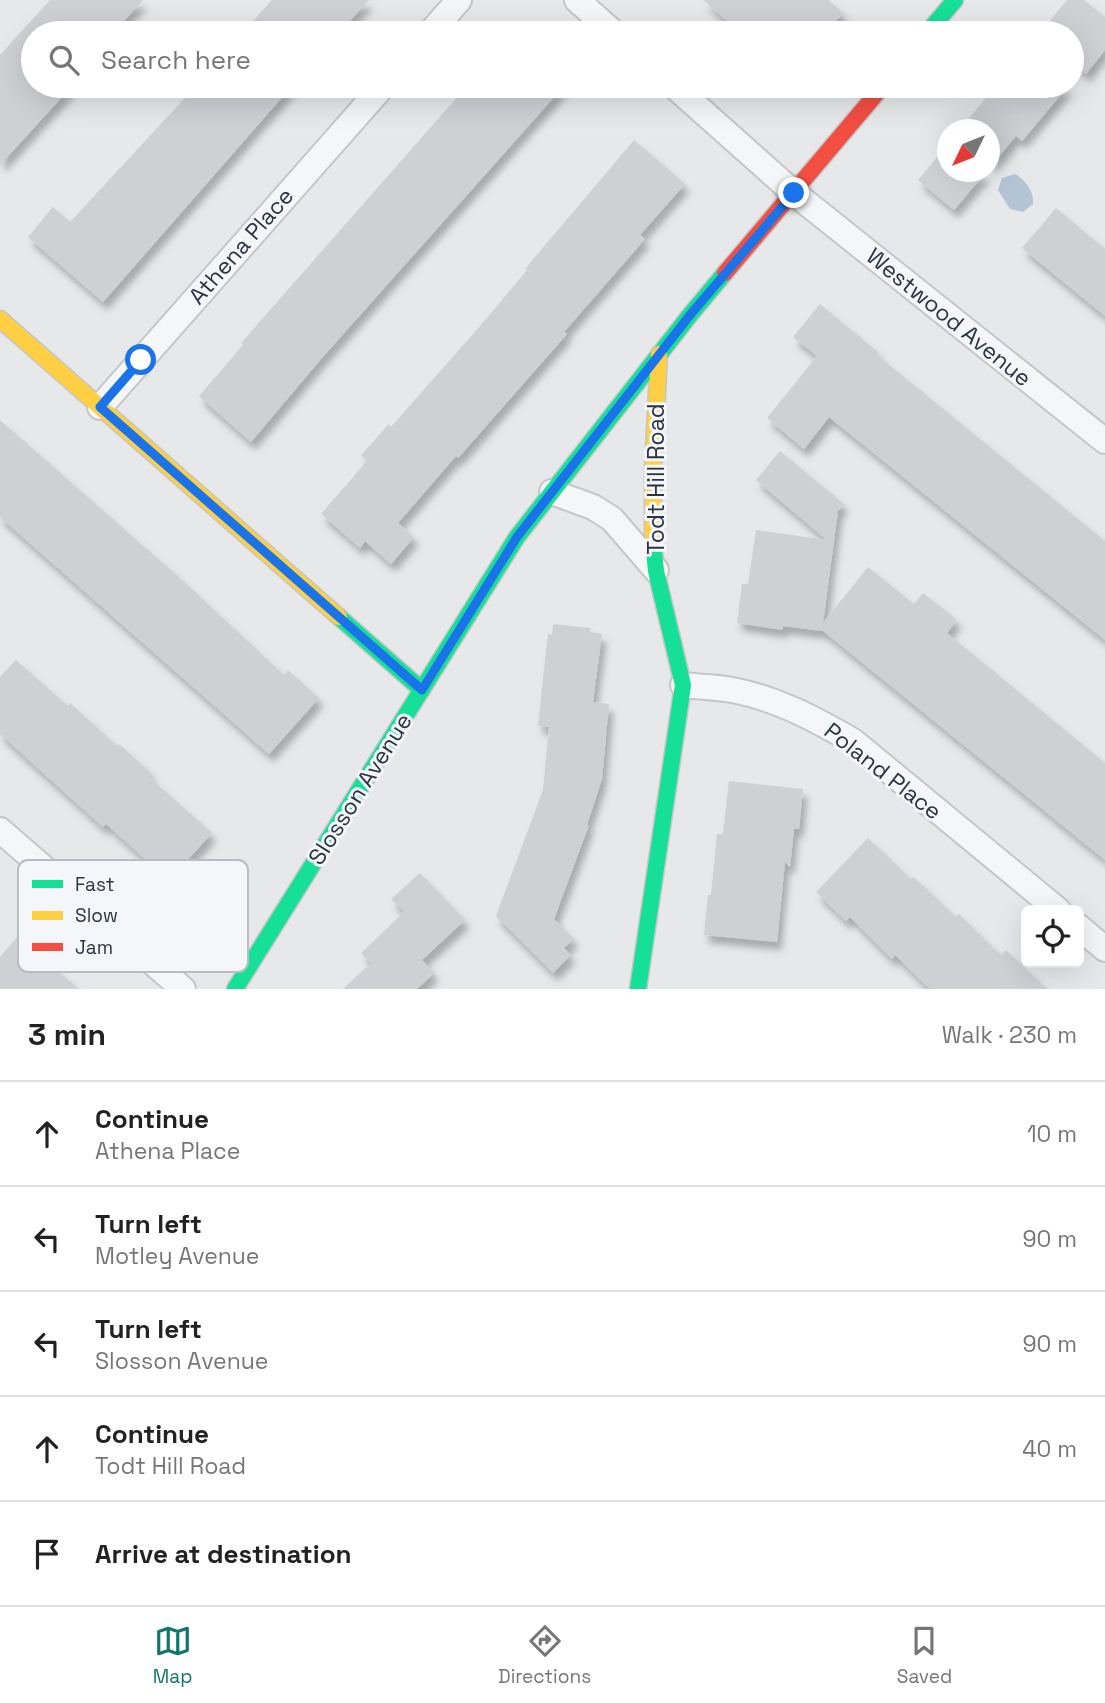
<!DOCTYPE html>
<meta charset="utf-8">
<style>
:root{--surface:#fff;--page:#f2f2f2;--text:#222;--muted:#767676;--line:#e0e0e0;--accent:#0f766e}
body{margin:0;font-family:"Space Grotesk",sans-serif;background:var(--page);color:var(--text)}
.controls{position:absolute;right:21px;bottom:21px;display:grid;overflow:hidden;border-radius:10px;box-shadow:0 7px 28px #0002}
.controls button{width:63px;height:63px;display:grid;place-items:center;padding:0;border:0;border-bottom:2px solid var(--line);background:var(--surface);color:var(--text);font:35px sans-serif}
.compass{position:absolute;left:937px;top:119px;width:63px;height:63px;border-radius:50%;background:var(--surface);box-shadow:0 7px 28px #0002;rotate:227deg}
.stop{position:absolute;width:21px;height:21px;margin:-16px;border:5px solid #1a73e8;border-radius:50%;background:#fff}
.stop.end{background:#1a73e8;border-color:#fff;box-shadow:0 2px 7px #0008}
.list{margin:0;padding:0;list-style:none}
h2{display:flex;justify-content:space-between;align-items:center;height:91px;margin:0;padding:0 28px;font-size:30px}
h2 small{font-size:23px;font-weight:400;color:var(--muted)}
.list li{display:grid;grid-template-columns:46px 1fr auto;gap:21px;align-items:center;box-sizing:border-box;height:105px;padding:0 28px;border-top:2px solid var(--line)}
.list b{display:block;font-size:26px;white-space:nowrap}
.list p{margin:0;font-size:23px;white-space:nowrap;color:var(--muted)}
.list em{font-size:23px;font-style:normal;color:var(--muted)}
.icon{flex:none;width:38px;height:38px;fill:none;stroke:currentColor;stroke-width:2;stroke-linecap:round;stroke-linejoin:round}
.map{position:relative;flex:none;width:1105px;height:989px;overflow:hidden}
.search{position:absolute;background:var(--surface);box-shadow:0 7px 28px #0002;left:21px;right:21px;top:21px;height:77px;display:flex;align-items:center;gap:18px;box-sizing:border-box;padding:0 24px;border-radius:38px;color:var(--muted);font-size:26px}
.sheet{height:616px;background:var(--surface)}
nav{display:flex;justify-content:space-around;align-items:center;box-sizing:border-box;height:98px;border-top:2px solid var(--line);background:var(--surface);font-size:19px;color:var(--muted)}
nav a{display:grid;justify-items:center;gap:4px}
nav .on{color:var(--accent)}
.map>svg:first-child{display:block}
</style>
<div class="map">
<svg width="1105" height="989" viewBox="0 0 1105 989">
<defs>
<filter id="shadow"><feDropShadow dx="4.5" dy="8" stdDeviation="3.5" flood-color="#0004"/></filter>
</defs>
<rect width="100%" height="100%" fill="#e6e8ea"/>
<!-- water -->
<path fill="#b4c4d5" d="M 1015,174 C 1025,180 1034,191 1033,204 L 1023,212 L 1010,209 L 998,190 L 1002,178 Z"/>
<!-- building -->
<g fill="#ced0d3" filter="url(#shadow)">
<polygon points="50,0 143,0 124,21 136,33 33,33 33,86 72,86 0,165 0,55"/>
<polygon points="272,0 369,0 339,33 242,33"/>
<polygon points="703,0 829,0 843,13 825,33 741,33"/>
<polygon points="1067,0 1084,0 1105,17 1105,50 1086,74 1072,62 1072,33 1040,33"/>
<polygon points="196,86 292,86 103,302 28,237 53,207 70,222"/>
<polygon points="467,86 564,86 321,359 251,442 199,396 243,345 241,343"/>
<polygon points="996,86 1068,86 1022,141 1016,136 990,167 990,130 959,130"/>
<polygon points="634,140 685,184 640,235 645,239 564,332 567,334 458,458 456,456 398,523 414,537 391,564 365,541 360,548 321,514 367,461 361,455 389,424 391,427 487,318 527,270 525,269"/>
<polygon points="948,144 948,172 986,172 954,210 918,180"/>
<polygon points="1056,208 1105,249 1105,316 1022,248"/>
<polygon points="820,304 879,353 877,355 1105,541 1105,640 829,417 804,449 767,418 817,356 793,337"/>
<polygon points="0,420 182,580 284,675 288,670 319,698 269,754 0,517"/>
<polygon points="780,451 844,504 838,511 823,623 868,567 914,604 923,593 957,620 947,633 1105,763 1105,860 822,630 822,631 783,626 783,630 737,623 742,584 748,584 756,530 827,540 756,480"/>
<polygon points="553,624 590,628 590,632 602,634 593,702 609,704 602,779 587,825 589,825 554,919 574,939 564,948 571,955 553,973 496,916 543,790 549,727 538,726 548,634 552,635"/>
<polygon points="16,660 68,706 70,703 117,746 119,744 151,773 148,776 212,833 184,864 179,859 164,876 106,824 103,827 0,734 0,677"/>
<polygon points="729,781 803,789 799,829 794,829 790,867 785,862 777,942 704,935 708,895 711,895 717,834 723,834"/>
<polygon points="868,838 911,879 914,877 956,917 959,914 1001,955 1006,950 1047,989 930,989 895,955 892,959 850,917 846,921 816,892"/>
<polygon points="420,873 465,920 422,960 434,973 417,989 343,989 371,963 361,953 404,912 391,899"/>
<polygon points="18,936 79,989 0,989 0,957"/>
</g>
<g fill="none" stroke-linecap="round" stroke-linejoin="round">
<!-- street casing -->
<g stroke="#c4c6c8" stroke-width="28">
<g id="street">
<polyline points="577,0 614,33"/>
<polyline points="430,33 459,0"/>
<polyline points="674,86 794,193 1105,441"/>
<polyline points="100,407 383,86"/>
<polyline points="552,492 593,507 612,519 656,570"/>
<path d="M 683,685 C 699,687 716,687 732,690 C 776,698 815,719 853,741 L 1058,910"/>
<polyline points="0,830 183,989"/>
<polyline points="1079,927 1105,949"/>
</g>
</g>
<!-- fast casing -->
<g stroke="#c4c6c8" stroke-width="19">
<g id="fast">
<polyline points="927,33 955,0"/>
<polyline points="339,617 422,690"/>
<polyline points="235,989 517,537 690,315 725,273"/>
<polyline points="638,989 683,685 656,571 653,542"/>
</g>
</g>
<!-- slow casing -->
<g stroke="#c4c6c8" stroke-width="19">
<g id="slow">
<polyline points="0,319 339,617"/>
<polyline points="653,542 653,468 659,354"/>
</g>
</g>
<!-- jam casing -->
<g stroke="#c4c6c8" stroke-width="19">
<polyline id="jam" points="725,273 883,86"/>
</g>
<!-- street -->
<use href="#street" stroke="#f5f6f7" stroke-width="24"/>
<!-- fast -->
<use href="#fast" stroke="#16e098" stroke-width="16"/>
<!-- slow -->
<use href="#slow" stroke="#ffcf43" stroke-width="16"/>
<!-- jam -->
<use href="#jam" stroke="#f24e42" stroke-width="16"/>
</g>
<g fill="none" stroke-linecap="round" stroke-linejoin="round">
<!-- route -->
<polyline stroke="#1a73e8" stroke-width="9" points="141,360 100,407 422,690 517,537 690,315 794,193"/>
</g>
<g text-anchor="middle" dominant-baseline="central" stroke-width="6" stroke-linejoin="round" paint-order="stroke">
<!-- street labels -->
<g font-size="23" fill="#2b3445" stroke="#f4f6f9">
<text transform="translate(241 246) rotate(-49)">Athena Place</text>
<text transform="translate(949 317) rotate(39)">Westwood Avenue</text>
<text transform="translate(656 479) rotate(-90)">Todt Hill Road</text>
<text transform="translate(883 771) rotate(38)">Poland Place</text>
<text transform="translate(360 789) rotate(-58)">Slosson Avenue</text>
</g>
</g>
<!-- legend -->
<rect x="18" y="860" width="230" height="112" rx="10" fill="#f4f6f9" stroke="#b8bcc3" stroke-width="2"/>
<rect x="32" y="880" width="31" height="8" fill="#16e098"/>
<rect x="32" y="911" width="31" height="9" fill="#ffcf43"/>
<rect x="32" y="943" width="31" height="8" fill="#f24e42"/>
<g font-size="19" fill="#2b3445">
<text x="75" y="891">Fast</text>
<text x="75" y="922">Slow</text>
<text x="75" y="954">Jam</text>
</g>
</svg>
<div class="controls">
<button><svg class="icon" aria-label="locate" viewBox="0 0 24 24"><circle cx="12" cy="12" r="6"/><path d="M12 2v4M12 18v4M2 12h4M18 12h4"/></svg></button>
</div>
<svg class="compass" viewBox="-18 -18 36 36"><path d="M0-13l5 13h-10z" fill="#e53935"/><path d="M0 13l5-13h-10z" fill="#767676"/></svg>
<div class="stop" style="left:141px;top:360px"></div>
<div class="stop end" style="left:794px;top:193px"></div>
<div class="search"><svg class="icon" aria-label="search" viewBox="0 0 24 24"><circle cx="10" cy="10" r="6"/><path d="M15 15l6 6"/></svg>Search here</div>
</div>
<section class="sheet">
<h2>3 min<small>Walk · 230 m</small></h2>
<ul class="list">
<li><svg class="icon" aria-label="ahead" viewBox="0 0 24 24"><path d="M12 20V5M6 11l6-6 6 6"/></svg><div><b>Continue</b><p>Athena Place</p></div><em>10 m</em></li>
<li><svg class="icon" aria-label="left" viewBox="0 0 24 24"><path d="M17 20v-9H6M10 6l-5 5 5 5"/></svg><div><b>Turn left</b><p>Motley Avenue</p></div><em>90 m</em></li>
<li><svg class="icon" aria-label="left" viewBox="0 0 24 24"><path d="M17 20v-9H6M10 6l-5 5 5 5"/></svg><div><b>Turn left</b><p>Slosson Avenue</p></div><em>90 m</em></li>
<li><svg class="icon" aria-label="ahead" viewBox="0 0 24 24"><path d="M12 20V5M6 11l6-6 6 6"/></svg><div><b>Continue</b><p>Todt Hill Road</p></div><em>40 m</em></li>
<li><svg class="icon" aria-label="arrive" viewBox="0 0 24 24"><path d="M6 21V4h12l-3 4 3 4H6"/></svg><div><b>Arrive at destination</b></div></li>
</ul>
</section>
<nav>
<a class="on"><svg class="icon" aria-label="map" viewBox="0 0 24 24"><path d="M3 6l6-2 6 2 6-2v14l-6 2-6-2-6 2zM9 4v14M15 6v14"/></svg>Map</a>
<a><svg class="icon" aria-label="directions" viewBox="0 0 24 24"><path d="M12 3l9 9-9 9-9-9zM9 14v-3h6M13 9l2 2-2 2"/></svg>Directions</a>
<a><svg class="icon" aria-label="saved" viewBox="0 0 24 24"><path d="M7 4h10v16l-5-4-5 4z"/></svg>Saved</a>
</nav>
